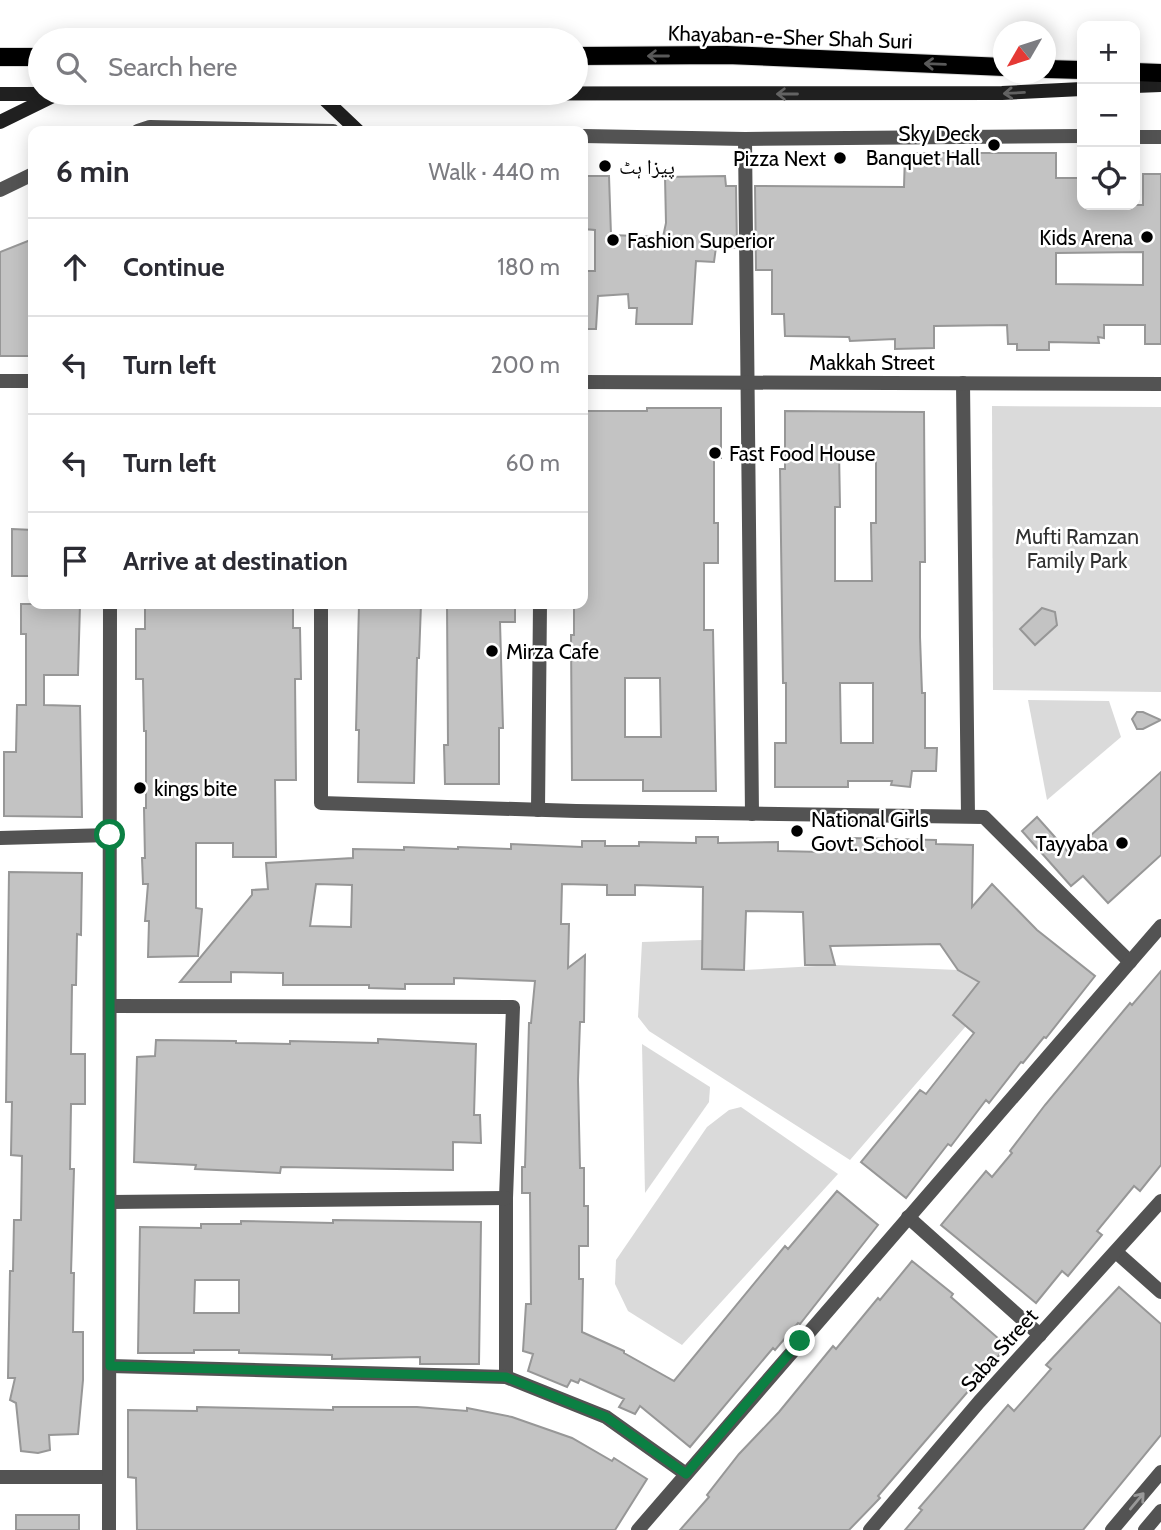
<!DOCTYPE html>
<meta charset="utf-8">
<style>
:root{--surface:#fff;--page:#f7f7f7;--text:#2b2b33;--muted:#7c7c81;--line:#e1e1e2}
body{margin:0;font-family:Cabin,"Noto Naskh Arabic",sans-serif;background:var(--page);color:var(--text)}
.controls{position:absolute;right:21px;top:21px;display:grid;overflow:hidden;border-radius:14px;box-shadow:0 4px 18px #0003}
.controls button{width:63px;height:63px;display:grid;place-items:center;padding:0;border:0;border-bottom:2px solid var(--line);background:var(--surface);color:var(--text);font:35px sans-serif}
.compass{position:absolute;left:993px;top:21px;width:63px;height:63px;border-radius:50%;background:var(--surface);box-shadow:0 4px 18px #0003;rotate:231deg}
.stop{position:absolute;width:21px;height:21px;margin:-16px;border:5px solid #0b8043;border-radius:50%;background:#fff}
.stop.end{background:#0b8043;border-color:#fff;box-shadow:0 2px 7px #0008}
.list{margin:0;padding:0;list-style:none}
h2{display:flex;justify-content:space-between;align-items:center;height:91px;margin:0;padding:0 28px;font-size:30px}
h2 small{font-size:23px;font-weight:400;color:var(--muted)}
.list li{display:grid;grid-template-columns:46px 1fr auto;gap:21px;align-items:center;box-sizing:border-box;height:98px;padding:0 28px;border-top:2px solid var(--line)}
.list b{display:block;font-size:26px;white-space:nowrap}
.list em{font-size:23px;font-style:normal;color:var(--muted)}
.icon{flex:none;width:38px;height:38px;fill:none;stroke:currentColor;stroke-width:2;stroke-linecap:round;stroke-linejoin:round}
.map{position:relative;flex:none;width:1161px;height:1530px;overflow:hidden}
.search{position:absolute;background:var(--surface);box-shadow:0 4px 18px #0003;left:28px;top:28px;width:560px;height:77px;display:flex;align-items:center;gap:18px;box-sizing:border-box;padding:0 24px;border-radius:38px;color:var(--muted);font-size:26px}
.panel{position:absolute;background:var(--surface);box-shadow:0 4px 18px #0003;left:28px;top:126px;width:560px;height:483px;border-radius:14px}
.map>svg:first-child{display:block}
</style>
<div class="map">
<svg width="1161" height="1530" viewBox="0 0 1161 1530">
<rect width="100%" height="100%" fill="#fff"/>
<!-- green -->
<g fill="#dadada">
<polygon points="992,406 1161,407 1161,692 993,690"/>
<polygon points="1028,700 1109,701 1121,737 1047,800"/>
<polygon points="702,940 702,969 744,970 835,965 958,970 979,982 953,1014 966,1026 850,1160 649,1031 638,1017 642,942"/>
<polygon points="642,1044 710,1087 709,1102 645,1193"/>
<polygon points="741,1107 838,1174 682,1345 628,1311 615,1284 616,1260 707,1127 729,1110"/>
</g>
<!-- building -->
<g fill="#c3c3c3" stroke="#979797" stroke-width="2" fill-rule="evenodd">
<path d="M 905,153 L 1056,153 L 1056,178 L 1082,178 L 1082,205 L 1143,205 L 1143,174 L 1161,174 L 1161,344 L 1145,344 L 1145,325 L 1104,325 L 1104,338 L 1098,337 L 1099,343 L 1049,342 L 1049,350 L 1017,350 L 1017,344 L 1008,344 L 1007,325 L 934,326 L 934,348 L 895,349 L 895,339 L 850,341 L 849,337 L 785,336 L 784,314 L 772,314 L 772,270 L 756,270 L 755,186 L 904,187 ZM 1143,252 L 1143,285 L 1056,284 L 1056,253 Z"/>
<polygon points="583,176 609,176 611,235 663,237 666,223 665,177 725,176 726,186 736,186 737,248 716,247 714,262 696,261 692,324 636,324 637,308 629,308 628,294 598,296 596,329 583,329 583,271 595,271 595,230 583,229"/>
<polygon points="33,239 33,356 0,356 0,252"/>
<path d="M 647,408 L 721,408 L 721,458 L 714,458 L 714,523 L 718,523 L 718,563 L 704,563 L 704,630 L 713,630 L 716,791 L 643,791 L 643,780 L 572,780 L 571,635 L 574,635 L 574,604 L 583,604 L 583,411 L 647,411 ZM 625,678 L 660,678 L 661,737 L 625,737 Z"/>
<path d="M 785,411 L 924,412 L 925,562 L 920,562 L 920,637 L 922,693 L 925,693 L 925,748 L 937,748 L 936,771 L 912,771 L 910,787 L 891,785 L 892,781 L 848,781 L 848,787 L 775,787 L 775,743 L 786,743 L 786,683 L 783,683 L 780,469 L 785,469 ZM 839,451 L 871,451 L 871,453 L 876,453 L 876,523 L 871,523 L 872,581 L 835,581 L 835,507 L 840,507 ZM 840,683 L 873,683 L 873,743 L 841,743 Z"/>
<polygon points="12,529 33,530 33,576 12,576"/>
<polygon points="21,604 80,604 78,675 44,675 44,705 80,706 82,817 4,816 4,752 16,752 17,705 26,705 26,634 21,634"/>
<polygon points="145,604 293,604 293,628 300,628 301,679 295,679 296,780 275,780 276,857 233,857 233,843 196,843 196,908 202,909 198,956 148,957 149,921 145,921 148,884 143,884 142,858 145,858 144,808 146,808 146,731 144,731 143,679 136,679 136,629 145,629"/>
<polygon points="359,604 421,604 419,658 417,658 414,783 358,782 359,730 356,730"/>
<polygon points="447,604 515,604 515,622 500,622 503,728 499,728 499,784 445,784 444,745 448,745"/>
<polygon points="1042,608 1055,612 1057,625 1035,645 1020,629"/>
<polygon points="1137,712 1143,712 1161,720 1143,729 1137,729 1132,719"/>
<polygon points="1161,772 1161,855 1108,903 1083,876 1071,886 1022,831 1037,817 1070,854"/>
<path d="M 696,837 L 718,837 L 718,843 L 778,842 L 778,851 L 822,852 L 822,847 L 852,847 L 852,838 L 936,840 L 936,844 L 973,845 L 972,907 L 992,884 L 1037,930 L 1095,976 L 1046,1038 L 1044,1037 L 1023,1063 L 1021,1062 L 989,1103 L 986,1100 L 951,1146 L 948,1144 L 906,1198 L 861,1162 L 920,1090 L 926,1094 L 974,1033 L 953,1015 L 979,982 L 958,970 L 940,944 L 830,946 L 835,965 L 805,965 L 803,912 L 746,911 L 744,970 L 702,969 L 703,887 L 635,885 L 635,895 L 607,895 L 607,885 L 562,884 L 561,924 L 569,924 L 568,968 L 585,955 L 584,1022 L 580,1022 L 578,1080 L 580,1168 L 584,1168 L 584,1206 L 588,1206 L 588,1246 L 579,1246 L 579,1279 L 583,1279 L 582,1332 L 624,1351 L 624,1353 L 674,1381 L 785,1246 L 788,1249 L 837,1191 L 878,1225 L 800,1324 L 798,1323 L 775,1350 L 773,1348 L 690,1447 L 640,1406 L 635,1414 L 619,1407 L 624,1399 L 580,1379 L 578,1383 L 571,1380 L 567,1387 L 528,1371 L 533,1354 L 523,1351 L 526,1304 L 531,1304 L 530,1193 L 522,1193 L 522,1167 L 525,1167 L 529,1023 L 531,1023 L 535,981 L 454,978 L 454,984 L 405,984 L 405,989 L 369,988 L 369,985 L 283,985 L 283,973 L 231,972 L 231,982 L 180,982 L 252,895 L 252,890 L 268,889 L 266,863 L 353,858 L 353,849 L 404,850 L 404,847 L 458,849 L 458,847 L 511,849 L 511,844 L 582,847 L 582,841 L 605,841 L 605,846 L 639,846 L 639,842 L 696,843 ZM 316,884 L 352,885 L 351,927 L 310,926 Z"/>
<polygon points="9,872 82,873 81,935 77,934 76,985 72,985 71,1054 85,1054 85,1104 71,1104 70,1169 74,1169 71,1273 74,1273 73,1332 83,1332 83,1380 78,1434 49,1435 50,1450 38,1453 21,1451 16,1403 10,1400 15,1378 8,1378 10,1271 13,1271 14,1220 21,1220 22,1156 11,1155 12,1102 6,1102"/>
<polygon points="1161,971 1161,1165 1140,1191 1134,1186 1097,1231 1102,1235 1068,1276 1062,1271 1036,1303 941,1225 986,1171 992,1177 1012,1153 1010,1151 1045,1105 1130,1003 1132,1005"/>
<polygon points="378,1039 476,1044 474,1115 480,1115 481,1143 453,1142 453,1170 281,1167 280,1173 195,1169 196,1165 134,1162 137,1057 155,1056 156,1040 236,1041 236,1043 290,1044 290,1041 378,1043"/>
<path d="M 333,1220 L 481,1222 L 479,1364 L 420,1364 L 420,1357 L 332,1359 L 332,1355 L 239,1353 L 239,1350 L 194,1350 L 194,1353 L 138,1353 L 140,1227 L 201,1228 L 201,1224 L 241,1224 L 241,1221 L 333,1223 ZM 195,1280 L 239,1280 L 239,1313 L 194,1313 Z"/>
<polygon points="912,1261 953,1294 951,1297 1007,1346 878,1496 880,1498 849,1530 680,1530 709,1497 707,1495 739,1454 779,1412 833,1346 836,1349 878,1298 880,1300"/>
<polygon points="1119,1287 1161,1324 1161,1435 1083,1530 905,1530 922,1510 919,1508 1008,1405 1014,1411 1051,1369 1046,1365"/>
<polygon points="197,1407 333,1410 333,1407 417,1407 467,1411 467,1408 512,1417 572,1438 612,1461 614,1458 647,1479 615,1530 137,1530 136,1478 128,1477 128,1410 197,1411"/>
<rect x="16" y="1515" width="63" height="15"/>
</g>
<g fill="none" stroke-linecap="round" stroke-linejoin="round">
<!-- primary casing -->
<g stroke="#dbdbdb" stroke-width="20">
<g id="primary">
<polyline points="576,56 727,55 1004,67"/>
<polyline points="0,57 40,57"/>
<polyline points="1046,69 1082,70"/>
<polyline points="1135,72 1161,73"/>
</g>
</g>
<!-- minor -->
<g stroke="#535353" stroke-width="14">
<polyline points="138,131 150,127 333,131"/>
<polyline points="583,136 745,139 1082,136"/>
<polyline points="1135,137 1161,137"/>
<polyline points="745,139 752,814"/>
<polyline points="0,190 33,174"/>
<polyline points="963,383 968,816"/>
<polyline points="321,604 321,803 576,811 984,817 1130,962"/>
<polyline points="538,810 540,604"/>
<polyline points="0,838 110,835"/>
<polyline points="110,1006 513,1007 506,1198 506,1377"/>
<polyline points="111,1202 506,1198"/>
<polyline points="908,1217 1040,1335"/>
<polyline points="1116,1252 1161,1292"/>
<polyline points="110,1366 506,1377 606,1417 686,1474"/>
<polyline points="0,1477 109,1477"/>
<polyline points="109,1530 110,604"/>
<polyline points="638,1530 1161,926"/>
<polyline points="870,1530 979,1402 1161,1201"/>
</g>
<!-- tertiary -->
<g stroke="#535353" stroke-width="14">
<polyline points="0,381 33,381"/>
<polyline points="583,382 1161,384"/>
<polyline points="1112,1530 1161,1472"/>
<polyline points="1145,1530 1161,1511"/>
</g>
<!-- secondary -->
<g stroke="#202020" stroke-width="14">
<polyline points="1135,86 1161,85"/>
<polyline points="0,94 1002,93 1082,89"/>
<polyline points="319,94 358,131"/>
<polyline points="0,122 53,96"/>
</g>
<!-- primary -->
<use href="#primary" stroke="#000" stroke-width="18"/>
</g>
<!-- one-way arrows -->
<defs><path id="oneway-shaft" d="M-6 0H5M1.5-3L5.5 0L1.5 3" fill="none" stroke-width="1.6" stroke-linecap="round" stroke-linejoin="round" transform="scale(1.75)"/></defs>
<g stroke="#595959">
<use href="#oneway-shaft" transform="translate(658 56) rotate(180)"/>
<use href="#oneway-shaft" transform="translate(935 64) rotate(-178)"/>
</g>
<g stroke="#636363">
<use href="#oneway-shaft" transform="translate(1014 93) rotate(177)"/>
<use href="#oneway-shaft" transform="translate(787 94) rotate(180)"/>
</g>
<use stroke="#989898" href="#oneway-shaft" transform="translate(1137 1501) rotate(-50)"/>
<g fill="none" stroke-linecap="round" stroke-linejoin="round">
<!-- route -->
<polyline stroke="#0b8043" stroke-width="9" points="110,835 110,1366 506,1377 606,1417 686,1474 800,1341"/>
</g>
<!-- markers -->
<g fill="#000" stroke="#fff" stroke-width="2.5">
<circle cx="994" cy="145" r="7"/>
<circle cx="840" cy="158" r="7"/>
<circle cx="605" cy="166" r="7"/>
<circle cx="1147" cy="237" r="7"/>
<circle cx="613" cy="240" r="7"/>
<circle cx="715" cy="453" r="7"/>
<circle cx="492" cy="651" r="7"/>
<circle cx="140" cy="788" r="7"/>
<circle cx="797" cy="831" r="7"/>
<circle cx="1122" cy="843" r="7"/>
</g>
<g text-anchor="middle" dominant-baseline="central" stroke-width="5" stroke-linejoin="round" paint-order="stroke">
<!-- street labels -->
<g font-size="21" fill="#000" stroke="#fff">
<text transform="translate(790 37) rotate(2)">Khayaban-e-Sher Shah Suri</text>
<text x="872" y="362">Makkah Street</text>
<text transform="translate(999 1350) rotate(-48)">Saba Street</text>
</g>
<!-- poi labels -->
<g font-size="21" fill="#000" stroke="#fff" text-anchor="start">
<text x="980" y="133" text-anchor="end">Sky Deck<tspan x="980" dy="24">Banquet Hall</tspan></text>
<text x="826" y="158" text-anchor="end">Pizza Next</text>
<text x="619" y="166">پیزا ہٹ</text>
<text x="1133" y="237" text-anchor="end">Kids Arena</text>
<text x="627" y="240">Fashion Superior</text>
<text x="729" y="453">Fast Food House</text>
<text x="506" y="651">Mirza Cafe</text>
<text x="154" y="788">kings bite</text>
<text x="811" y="819">National Girls<tspan x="811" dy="24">Govt. School</tspan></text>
<text x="1108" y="843" text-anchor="end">Tayyaba</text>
</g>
<!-- park labels -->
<g font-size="21" fill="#313131" stroke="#fff">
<text x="1077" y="536">Mufti Ramzan<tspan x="1077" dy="24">Family Park</tspan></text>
</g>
</g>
</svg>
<div class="controls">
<button>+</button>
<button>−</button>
<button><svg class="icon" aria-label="locate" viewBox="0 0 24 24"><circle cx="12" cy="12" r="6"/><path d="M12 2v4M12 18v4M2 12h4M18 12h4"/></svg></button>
</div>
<svg class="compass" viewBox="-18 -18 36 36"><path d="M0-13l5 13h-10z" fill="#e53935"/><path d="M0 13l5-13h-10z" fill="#7c7c81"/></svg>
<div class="stop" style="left:110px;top:835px"></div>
<div class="stop end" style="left:800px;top:1341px"></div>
<div class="search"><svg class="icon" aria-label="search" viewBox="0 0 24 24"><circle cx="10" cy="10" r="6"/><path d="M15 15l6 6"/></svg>Search here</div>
<section class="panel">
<h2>6 min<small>Walk · 440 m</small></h2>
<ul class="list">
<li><svg class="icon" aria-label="ahead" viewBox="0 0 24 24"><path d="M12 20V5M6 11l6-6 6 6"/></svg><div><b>Continue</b></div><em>180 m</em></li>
<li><svg class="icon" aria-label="left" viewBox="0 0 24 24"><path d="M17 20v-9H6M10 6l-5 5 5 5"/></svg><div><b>Turn left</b></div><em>200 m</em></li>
<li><svg class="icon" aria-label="left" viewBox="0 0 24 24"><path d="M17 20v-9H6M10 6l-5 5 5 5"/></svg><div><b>Turn left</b></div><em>60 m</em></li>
<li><svg class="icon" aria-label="arrive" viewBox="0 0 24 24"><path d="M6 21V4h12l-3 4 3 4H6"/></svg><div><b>Arrive at destination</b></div></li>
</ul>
</section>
</div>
